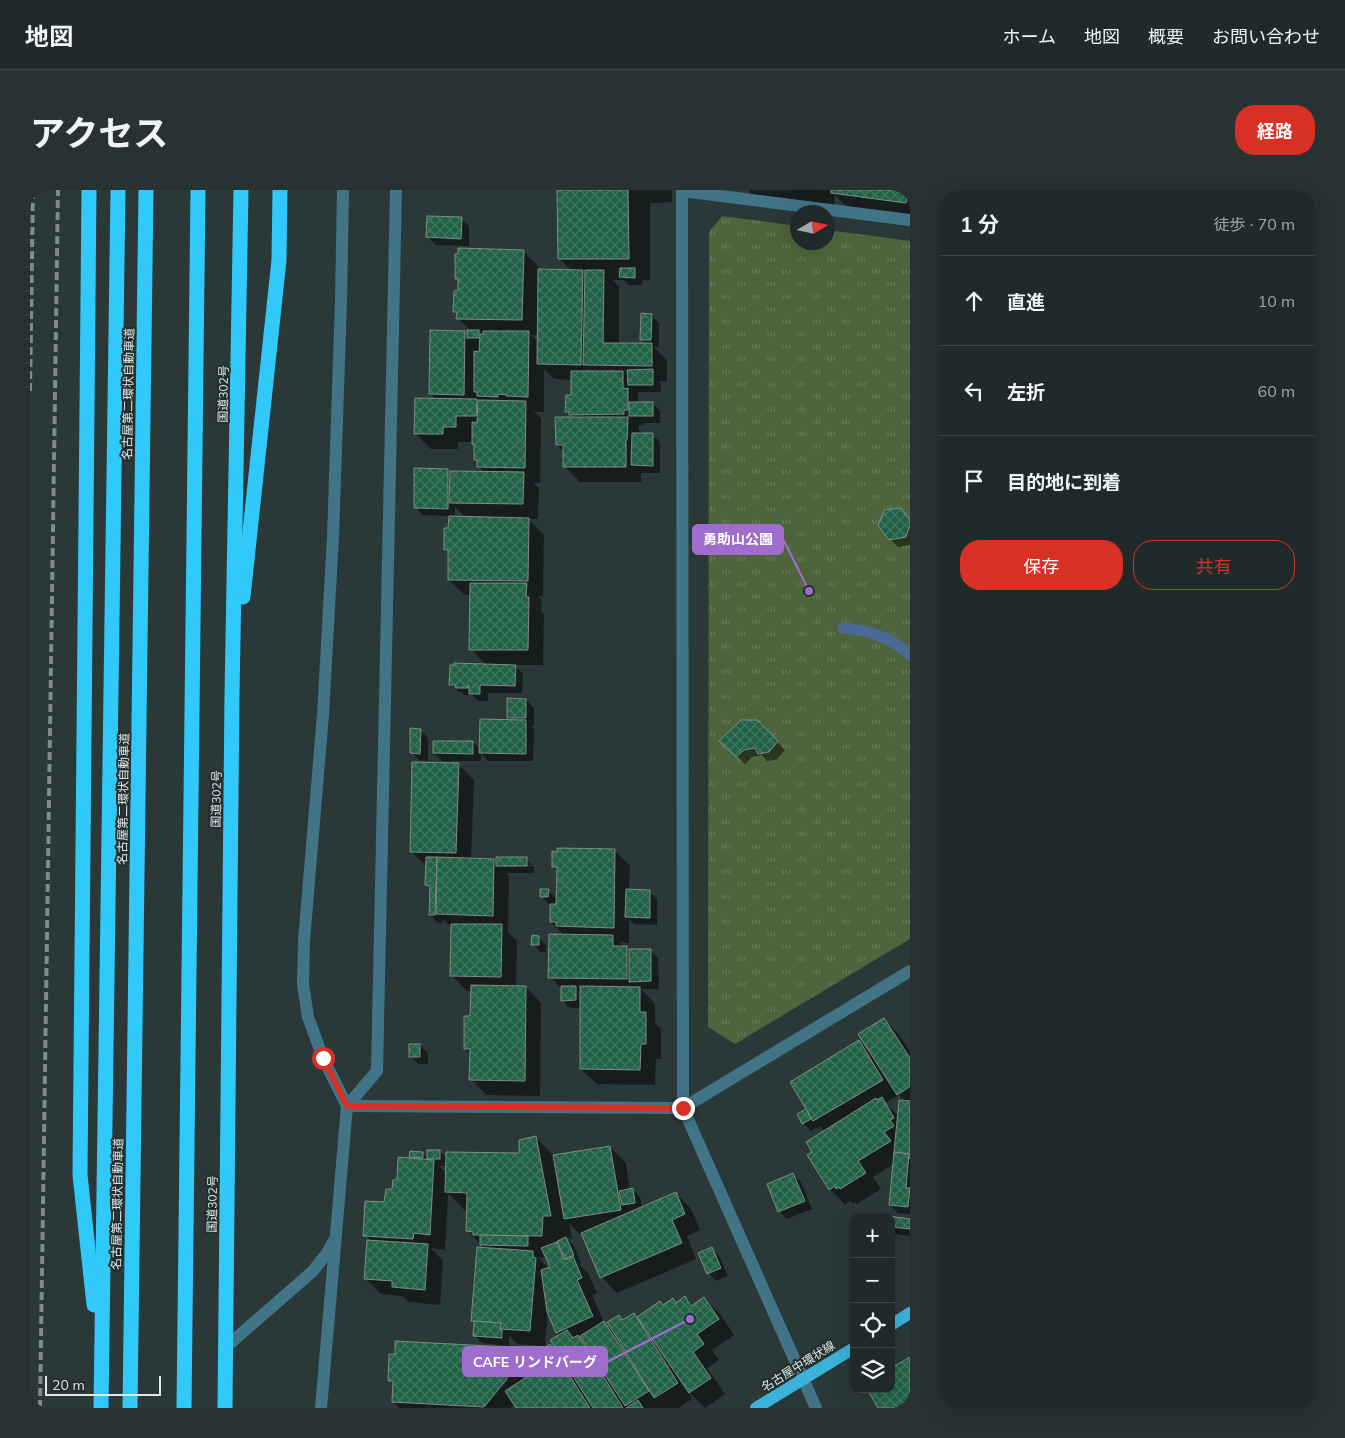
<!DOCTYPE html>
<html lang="ja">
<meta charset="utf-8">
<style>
:root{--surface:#202a2a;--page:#283232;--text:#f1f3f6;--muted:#a2a7a8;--line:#3d4647;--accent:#d93025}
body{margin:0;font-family:Mulish,"Noto Sans JP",sans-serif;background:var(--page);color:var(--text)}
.controls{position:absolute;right:15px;bottom:15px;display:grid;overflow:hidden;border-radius:10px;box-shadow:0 5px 20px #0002}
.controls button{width:45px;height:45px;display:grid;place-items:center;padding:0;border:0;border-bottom:1px solid var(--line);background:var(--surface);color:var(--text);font:25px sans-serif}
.compass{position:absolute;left:760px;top:15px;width:45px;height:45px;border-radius:50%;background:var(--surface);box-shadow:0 5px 20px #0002;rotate:81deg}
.scale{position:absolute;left:15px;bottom:12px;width:116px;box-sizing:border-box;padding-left:5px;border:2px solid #e1e9e8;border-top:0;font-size:14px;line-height:18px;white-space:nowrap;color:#e1e9e8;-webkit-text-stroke:4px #222e2e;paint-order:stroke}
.stop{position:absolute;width:15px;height:15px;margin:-11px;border:4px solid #d93025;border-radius:50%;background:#fff}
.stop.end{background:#d93025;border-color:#fff;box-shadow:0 1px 5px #0008}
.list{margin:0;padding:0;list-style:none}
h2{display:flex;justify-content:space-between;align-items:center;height:65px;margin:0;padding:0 20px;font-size:21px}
h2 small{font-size:16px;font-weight:400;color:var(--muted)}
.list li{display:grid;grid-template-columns:32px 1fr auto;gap:15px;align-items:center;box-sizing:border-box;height:90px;padding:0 20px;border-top:1px solid var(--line)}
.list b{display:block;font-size:19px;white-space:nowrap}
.list em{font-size:16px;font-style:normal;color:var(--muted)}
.actions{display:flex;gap:10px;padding:15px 20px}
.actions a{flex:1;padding:11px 0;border:1px solid var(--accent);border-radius:20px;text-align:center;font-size:18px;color:var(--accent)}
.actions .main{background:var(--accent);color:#fff}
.icon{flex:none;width:28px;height:28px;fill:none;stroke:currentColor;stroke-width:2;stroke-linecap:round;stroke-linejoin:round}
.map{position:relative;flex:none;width:880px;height:1218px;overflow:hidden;border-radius:20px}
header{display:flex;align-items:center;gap:30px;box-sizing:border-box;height:70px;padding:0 25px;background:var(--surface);border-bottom:1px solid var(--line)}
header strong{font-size:24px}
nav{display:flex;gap:28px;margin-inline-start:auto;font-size:18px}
.intro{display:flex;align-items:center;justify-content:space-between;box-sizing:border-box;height:120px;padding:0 30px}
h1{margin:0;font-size:35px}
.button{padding:12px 22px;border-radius:20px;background:var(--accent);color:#fff;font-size:18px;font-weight:700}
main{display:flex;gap:30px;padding:0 30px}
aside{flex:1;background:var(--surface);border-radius:20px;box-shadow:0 5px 20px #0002}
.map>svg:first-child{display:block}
</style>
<header>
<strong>地図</strong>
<nav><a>ホーム</a><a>地図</a><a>概要</a><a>お問い合わせ</a></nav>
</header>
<div class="intro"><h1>アクセス</h1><a class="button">経路</a></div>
<main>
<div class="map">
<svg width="880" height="1218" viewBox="0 0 880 1218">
<defs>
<pattern id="grass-tufts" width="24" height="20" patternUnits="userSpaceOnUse" patternTransform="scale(1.25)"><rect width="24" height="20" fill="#4d643c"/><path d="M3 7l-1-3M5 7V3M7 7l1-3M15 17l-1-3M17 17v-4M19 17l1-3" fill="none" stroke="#667a58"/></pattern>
<pattern id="building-cross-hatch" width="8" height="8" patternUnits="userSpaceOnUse" patternTransform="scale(1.25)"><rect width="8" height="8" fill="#216148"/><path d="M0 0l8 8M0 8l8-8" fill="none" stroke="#417862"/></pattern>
</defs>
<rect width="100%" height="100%" fill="#2b3838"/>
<!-- grass -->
<polygon fill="url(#grass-tufts)" points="692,26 767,36 768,52 798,52 798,40 880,51 880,749 705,854 678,837 679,42"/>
<!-- shadow -->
<g fill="#0007" fill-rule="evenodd">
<path d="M 529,0 L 642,0 L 642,12 L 620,13 L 620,90 L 613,90 L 612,95 L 598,95 L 594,90 L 583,90 L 589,97 L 589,154 L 617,154 L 611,149 L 621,125 L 629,133 L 629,157 L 624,157 L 637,170 L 637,191 L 630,191 L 631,202 L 608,202 L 608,211 L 610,213 L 622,213 L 630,221 L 630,233 L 613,233 L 613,235 L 609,235 L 609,240 L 613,244 L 623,245 L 630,252 L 630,283 L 611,283 L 611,292 L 550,292 L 534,276 L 534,262 L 527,255 L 543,228 L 536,222 L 542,206 L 542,190 L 524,189 L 514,179 L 514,222 L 504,222 L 511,228 L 510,293 L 503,293 L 509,298 L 508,329 L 498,329 L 514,345 L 513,407 L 508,406 L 512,410 L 511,421 L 514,424 L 513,475 L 484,475 L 493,484 L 492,503 L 458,503 L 458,511 L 448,511 L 442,505 L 434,505 L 431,502 L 428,502 L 421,494 L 457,476 L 441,459 L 441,405 L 435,405 L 419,390 L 420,364 L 415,360 L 419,340 L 420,326 L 393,325 L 385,317 L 417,280 L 419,282 L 454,282 L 448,276 L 448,272 L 445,270 L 446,257 L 443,252 L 428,252 L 428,259 L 401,259 L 385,243 L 407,210 L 400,203 L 434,142 L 438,146 L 441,141 L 428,128 L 428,125 L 425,122 L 429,102 L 429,91 L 426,88 L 493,61 L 509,77 L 509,80 L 542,81 L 529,68 ZM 501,145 L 509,145 L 509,153 ZM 425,317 L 436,328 L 425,328 Z"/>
<polygon points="718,0 880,0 880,26 818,18 805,5 803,21 728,10"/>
<polygon points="431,28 439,36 439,56 406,55 398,47"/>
<polygon points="871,319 880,329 880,355 868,357 860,349"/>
<polygon points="479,510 496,510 504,518 504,536 501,536 504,539 503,571 458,571 451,563 451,571 412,571 404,563 443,552 451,560 478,531"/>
<polygon points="727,531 755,560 746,570 737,571 732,565 722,567 715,574 691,551"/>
<polygon points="390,540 398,548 398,571 389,570 382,562"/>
<polygon points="428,574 444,590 441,670 464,671 468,675 496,669 502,675 474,675 474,677 504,676 504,683 476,683 479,686 478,742 487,751 486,797 496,797 511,813 510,906 456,905 441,889 441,865 435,859 442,828 442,801 437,801 422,786 422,738 413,729 413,733 408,733 400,725 401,699 397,695 397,677 381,661"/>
<polygon points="584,660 600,676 599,700 619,701 627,709 627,735 604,734 599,729 599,753 589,752 600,761 620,760 628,768 629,799 611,799 625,814 625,833 631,839 631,869 626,869 625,895 567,894 551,879 552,818 540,818 532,810 533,800 520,787 535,746 521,732 521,714 519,714 511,706 518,700 528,710 528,682 523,676"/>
<polygon points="508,747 516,755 516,762 510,762 503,754"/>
<path d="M 854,829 L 869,845 L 880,861 L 880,895 L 870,902 L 870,905 L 880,898 L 880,1024 L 868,1023 L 860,1015 L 864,974 L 843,987 L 851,999 L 827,1014 L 825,1012 L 823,1014 L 820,1011 L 815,1015 L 800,999 L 784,963 L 795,942 L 790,936 L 781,941 L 773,933 L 769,925 L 778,919 L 829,852 L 840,862 L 841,862 ZM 869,905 L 876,912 L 869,926 L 855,913 Z"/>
<polygon points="390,855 398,863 398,874 388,874 380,866"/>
<path d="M 506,948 L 524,966 L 580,957 L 596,973 L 600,1000 L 602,999 L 610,1007 L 612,1018 L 646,1003 L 661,1019 L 670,1040 L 657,1046 L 666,1069 L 587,1103 L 572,1087 L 553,1043 L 550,1044 L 539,1033 L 542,1048 L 536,1048 L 544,1056 L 551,1073 L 549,1074 L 558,1083 L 567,1103 L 562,1105 L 574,1132 L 582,1140 L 589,1127 L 593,1131 L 607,1128 L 630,1113 L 633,1117 L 643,1110 L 647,1114 L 655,1108 L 663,1116 L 674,1108 L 690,1124 L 704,1145 L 682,1160 L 689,1170 L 677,1178 L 695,1204 L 675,1218 L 658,1201 L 662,1209 L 648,1218 L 635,1218 L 634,1217 L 632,1218 L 488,1218 L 485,1213 L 481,1218 L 369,1218 L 363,1212 L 364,1195 L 359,1190 L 478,1158 L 493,1174 L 493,1191 L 515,1177 L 520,1156 L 530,1166 L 531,1165 L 531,1145 L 527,1142 L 518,1121 L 515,1156 L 487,1154 L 479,1146 L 479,1156 L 452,1153 L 444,1145 L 445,1133 L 443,1130 L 455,1059 L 438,1041 L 438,1024 L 418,1003 L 415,1060 L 401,1058 L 413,1071 L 410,1115 L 379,1112 L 372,1106 L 351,1104 L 335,1088 L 341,1051 L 335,1045 L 356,1014 L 368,991 L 383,969 L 380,967 L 392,963 L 398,968 L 410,961 L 417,968 L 490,964 ZM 409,976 L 417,976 L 417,984 ZM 508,1067 L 517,1068 L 521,1078 L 519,1079 Z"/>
<polygon points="763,985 771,992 782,1019 757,1029 749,1021"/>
<polygon points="861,1027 880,1030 880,1046 866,1044 861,1039"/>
<polygon points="681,1058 689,1066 698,1086 686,1091 679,1083"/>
</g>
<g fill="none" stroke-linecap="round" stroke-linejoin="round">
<!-- stream -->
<path stroke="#4a6a95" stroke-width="11" d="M 813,438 C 838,440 861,447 880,465"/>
</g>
<!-- building -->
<g fill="url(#building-cross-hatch)" stroke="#7f8b85">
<polygon points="527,0 598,0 599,69 528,69"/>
<polygon points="801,0 878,0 876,13 801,3"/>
<polygon points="397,26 432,27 431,49 396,47"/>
<polygon points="428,58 494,60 492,130 426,129 427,122 423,122 424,101 428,100 428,89 425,89 425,64 428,64"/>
<polygon points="590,78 605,78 605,88 589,87"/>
<polygon points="508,79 553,80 551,175 507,174"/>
<polygon points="555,80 574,80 573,153 622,153 622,176 553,175"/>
<polygon points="611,123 622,124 621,150 610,150"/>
<polygon points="400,140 435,141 434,205 399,204"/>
<rect x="437" y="140" width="12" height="8"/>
<polygon points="453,141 499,141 498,207 476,206 477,205 468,204 468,207 447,206 447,202 444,202 444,161 449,162 450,144 453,144"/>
<polygon points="623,179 623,195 598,195 597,180"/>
<polygon points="541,181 593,181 593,199 598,198 598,220 594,220 594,224 539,225 539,222 535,222 536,205 541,205"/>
<polygon points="385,208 447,209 446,226 426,226 426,237 413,237 413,244 384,244"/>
<polygon points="448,210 496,211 495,278 447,277 447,270 444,270 444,255 442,254 442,232 447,233"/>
<rect x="599" y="212" width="24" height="14"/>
<polygon points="525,227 598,227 597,250 596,250 596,277 533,277 533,255 526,255"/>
<polygon points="602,243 623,243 623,276 601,275"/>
<polygon points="384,278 418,279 418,319 384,318"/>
<polygon points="420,281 494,282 493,314 419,313"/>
<polygon points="871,318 880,329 880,335 876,347 859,350 848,336 854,320"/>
<polygon points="419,326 499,328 498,391 418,390 418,360 414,360 414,338 418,338"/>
<polygon points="440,393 497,393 496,407 499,407 498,460 439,460"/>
<polygon points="424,473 486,475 485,496 450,495 450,504 439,504 439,496 438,495 438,498 425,498 425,495 419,495 420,475 424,475"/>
<polygon points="477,508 496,509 496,528 477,528"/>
<polygon points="450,529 496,530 496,564 449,563"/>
<polygon points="711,530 727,530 748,551 739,562 728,564 725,558 714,560 706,567 689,551"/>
<polygon points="380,538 391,539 390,564 380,563"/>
<polygon points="403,551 443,551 443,564 403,563"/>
<polygon points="382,572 429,573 426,663 380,662"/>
<polygon points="527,658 585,659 584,738 526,736 526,732 520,732 520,714 526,714 527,677 522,677 522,661 527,662"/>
<polygon points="396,667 407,667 405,725 399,725 400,696 395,695"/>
<polygon points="407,667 464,669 463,726 406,724"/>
<rect x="466" y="667" width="31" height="9"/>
<polygon points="510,699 519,699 518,707 510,707"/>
<polygon points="596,699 620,700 620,728 595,727"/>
<polygon points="421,734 472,734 471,787 420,786"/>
<polygon points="519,744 583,745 583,756 597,756 597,789 518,788"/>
<polygon points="502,745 509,746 509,755 501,755"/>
<polygon points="599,759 621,759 621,791 599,792"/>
<polygon points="441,795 496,796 495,891 439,890 440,859 434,859 434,826 440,826"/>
<polygon points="531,796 546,796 546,810 531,811"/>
<polygon points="550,796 610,797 610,822 616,822 616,854 611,854 610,880 550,879"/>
<polygon points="854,828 880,868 880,896 867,905 828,844"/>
<polygon points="829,850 853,890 783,931 760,892"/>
<rect x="379" y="854" width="11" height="13"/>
<polygon points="852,907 864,928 860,930 864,936 854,942 861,951 828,971 836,983 810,999 809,997 806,999 805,996 799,1000 777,965 782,962 776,952 846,908 847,910"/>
<polygon points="869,910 880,911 880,968 878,968 879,964 864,962"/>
<polygon points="776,919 781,929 772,934 767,924"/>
<polygon points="506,946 521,1026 513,1026 512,1046 443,1045 443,1042 436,1041 437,1003 415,1002 416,962 489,963 489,950"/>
<polygon points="580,956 591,1020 534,1029 523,965"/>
<rect x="397" y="960" width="13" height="9"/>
<polygon points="380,961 393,962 393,968 379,967"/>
<polygon points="864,962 879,964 876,998 880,998 878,1017 859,1015"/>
<polygon points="368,967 404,970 400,1045 384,1043 383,1049 333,1046 335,1011 354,1012 356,999 362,999 363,990 367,990"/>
<polygon points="763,983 775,1011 748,1022 737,994"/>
<polygon points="603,998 605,1013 592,1015 589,1001"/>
<polygon points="646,1002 655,1024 642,1030 652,1053 570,1088 551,1043"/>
<polygon points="859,1026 880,1029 880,1039 861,1037 861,1027"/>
<polygon points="450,1045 498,1046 498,1056 450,1055"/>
<polygon points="536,1047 544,1065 535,1069 527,1051"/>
<polygon points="337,1050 398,1054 395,1100 362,1097 362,1091 334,1089"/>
<polygon points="527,1052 534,1070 543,1066 552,1088 547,1090 563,1126 526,1143 517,1122 511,1080 520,1077 511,1058"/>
<polygon points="447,1057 503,1061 503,1067 506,1068 500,1141 470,1139 471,1133 441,1131"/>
<polygon points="682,1057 691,1078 677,1084 668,1063"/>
<polygon points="655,1106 661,1116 674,1107 689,1129 667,1144 674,1154 663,1162 681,1188 659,1203 607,1127 630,1111 633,1115 643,1108 646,1113"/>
<polygon points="604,1123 648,1193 624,1208 577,1132 589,1125 592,1130"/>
<polygon points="444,1131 471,1133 470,1139 472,1139 472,1148 443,1146"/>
<polygon points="574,1131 619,1201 595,1216 550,1146"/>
<polygon points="537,1140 543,1148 548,1145 593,1218 563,1218 520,1150"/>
<polygon points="365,1151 478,1157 477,1189 454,1217 362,1212 363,1191 358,1191 359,1164 365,1164"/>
<polygon points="520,1154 560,1218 486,1218 475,1201 514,1176 506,1163"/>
<polygon points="880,1167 880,1218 848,1218 837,1199 861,1199 861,1178"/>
<polygon points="608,1210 613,1218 596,1218"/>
</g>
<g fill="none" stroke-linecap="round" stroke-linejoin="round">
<!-- minor -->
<g stroke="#427488" stroke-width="12">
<polyline points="652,0 653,918 786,1218"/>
<polyline points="652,1 880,30"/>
<polyline points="317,916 347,881 366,0"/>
<polyline points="317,916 653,918 880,781"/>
<polyline points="196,1157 283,1081 297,1063 303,1052"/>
<polyline points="291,1218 317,916 293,868 278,827 273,794 274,751 293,525 303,347 311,111 313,0"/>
</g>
<!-- major -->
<g stroke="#3cb1da" stroke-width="12">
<polyline points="861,1135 880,1123"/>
<polyline points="726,1218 824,1158"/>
</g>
<!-- highway -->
<g stroke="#31c9fa" stroke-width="15">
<polyline points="59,0 50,985 64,1115"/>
<polyline points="213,407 249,70 250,0"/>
<polyline points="71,1218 88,0"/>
<polyline points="100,1218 116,0"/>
<polyline points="154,1218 168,0"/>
<polyline points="195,1218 202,505 211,0"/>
</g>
<!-- rail -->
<g stroke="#808b8a" stroke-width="4" stroke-dasharray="8 4" stroke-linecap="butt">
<polyline points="0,201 3,0"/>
<polyline points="10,1218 28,0"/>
</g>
</g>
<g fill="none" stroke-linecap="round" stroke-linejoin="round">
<!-- route -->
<polyline stroke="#d93025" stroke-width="6" points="293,868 317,916 653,918"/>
</g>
<g text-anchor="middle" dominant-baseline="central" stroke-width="4" stroke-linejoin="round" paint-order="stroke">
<!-- street labels -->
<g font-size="12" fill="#e1e9e8" stroke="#222e2e">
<text transform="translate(98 204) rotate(-89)">名古屋第二環状自動車道</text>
<text transform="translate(193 204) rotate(-89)">国道302号</text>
<text transform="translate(93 609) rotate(-89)">名古屋第二環状自動車道</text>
<text transform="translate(186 609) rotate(-89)">国道302号</text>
<text transform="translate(87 1014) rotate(-89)">名古屋第二環状自動車道</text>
<text transform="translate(182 1014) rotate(-89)">国道302号</text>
<text transform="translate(768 1176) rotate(-32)">名古屋中環状線</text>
</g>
</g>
<!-- callouts -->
<path fill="none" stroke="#9f6ecd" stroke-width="2" d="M779 401L753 349M660 1129L577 1172"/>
<g fill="#9f6ecd" stroke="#222e2e" stroke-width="2">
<circle cx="779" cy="401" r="5"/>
<circle cx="660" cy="1129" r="5"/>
</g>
<g fill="#9f6ecd" stroke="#9f6ecd" stroke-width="2">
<rect x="663" y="335" width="90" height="29" rx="5"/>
<rect x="433" y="1157" width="144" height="29" rx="5"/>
</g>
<g font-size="14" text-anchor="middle" font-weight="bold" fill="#fff">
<text x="708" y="354">勇助山公園</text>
<text x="505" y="1177">CAFE リンドバーグ</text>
</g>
</svg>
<div class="controls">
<button>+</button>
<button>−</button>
<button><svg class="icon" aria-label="locate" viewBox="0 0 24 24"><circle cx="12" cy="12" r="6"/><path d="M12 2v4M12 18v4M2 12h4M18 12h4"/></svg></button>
<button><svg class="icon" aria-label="layers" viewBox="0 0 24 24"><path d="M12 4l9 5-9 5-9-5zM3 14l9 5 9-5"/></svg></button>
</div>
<svg class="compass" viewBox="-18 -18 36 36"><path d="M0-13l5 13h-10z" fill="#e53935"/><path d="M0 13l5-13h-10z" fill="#a2a7a8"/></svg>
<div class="scale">20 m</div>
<div class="stop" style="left:293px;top:868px"></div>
<div class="stop end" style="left:653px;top:918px"></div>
</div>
<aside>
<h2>1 分<small>徒歩 · 70 m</small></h2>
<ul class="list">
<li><svg class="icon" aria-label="ahead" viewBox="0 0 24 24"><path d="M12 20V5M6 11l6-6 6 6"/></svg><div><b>直進</b></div><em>10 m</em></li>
<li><svg class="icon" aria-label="left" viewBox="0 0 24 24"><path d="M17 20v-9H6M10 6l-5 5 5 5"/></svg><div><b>左折</b></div><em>60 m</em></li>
<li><svg class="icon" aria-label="arrive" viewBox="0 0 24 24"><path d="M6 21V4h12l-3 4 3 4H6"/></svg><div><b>目的地に到着</b></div></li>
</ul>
<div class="actions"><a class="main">保存</a><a>共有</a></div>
</aside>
</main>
